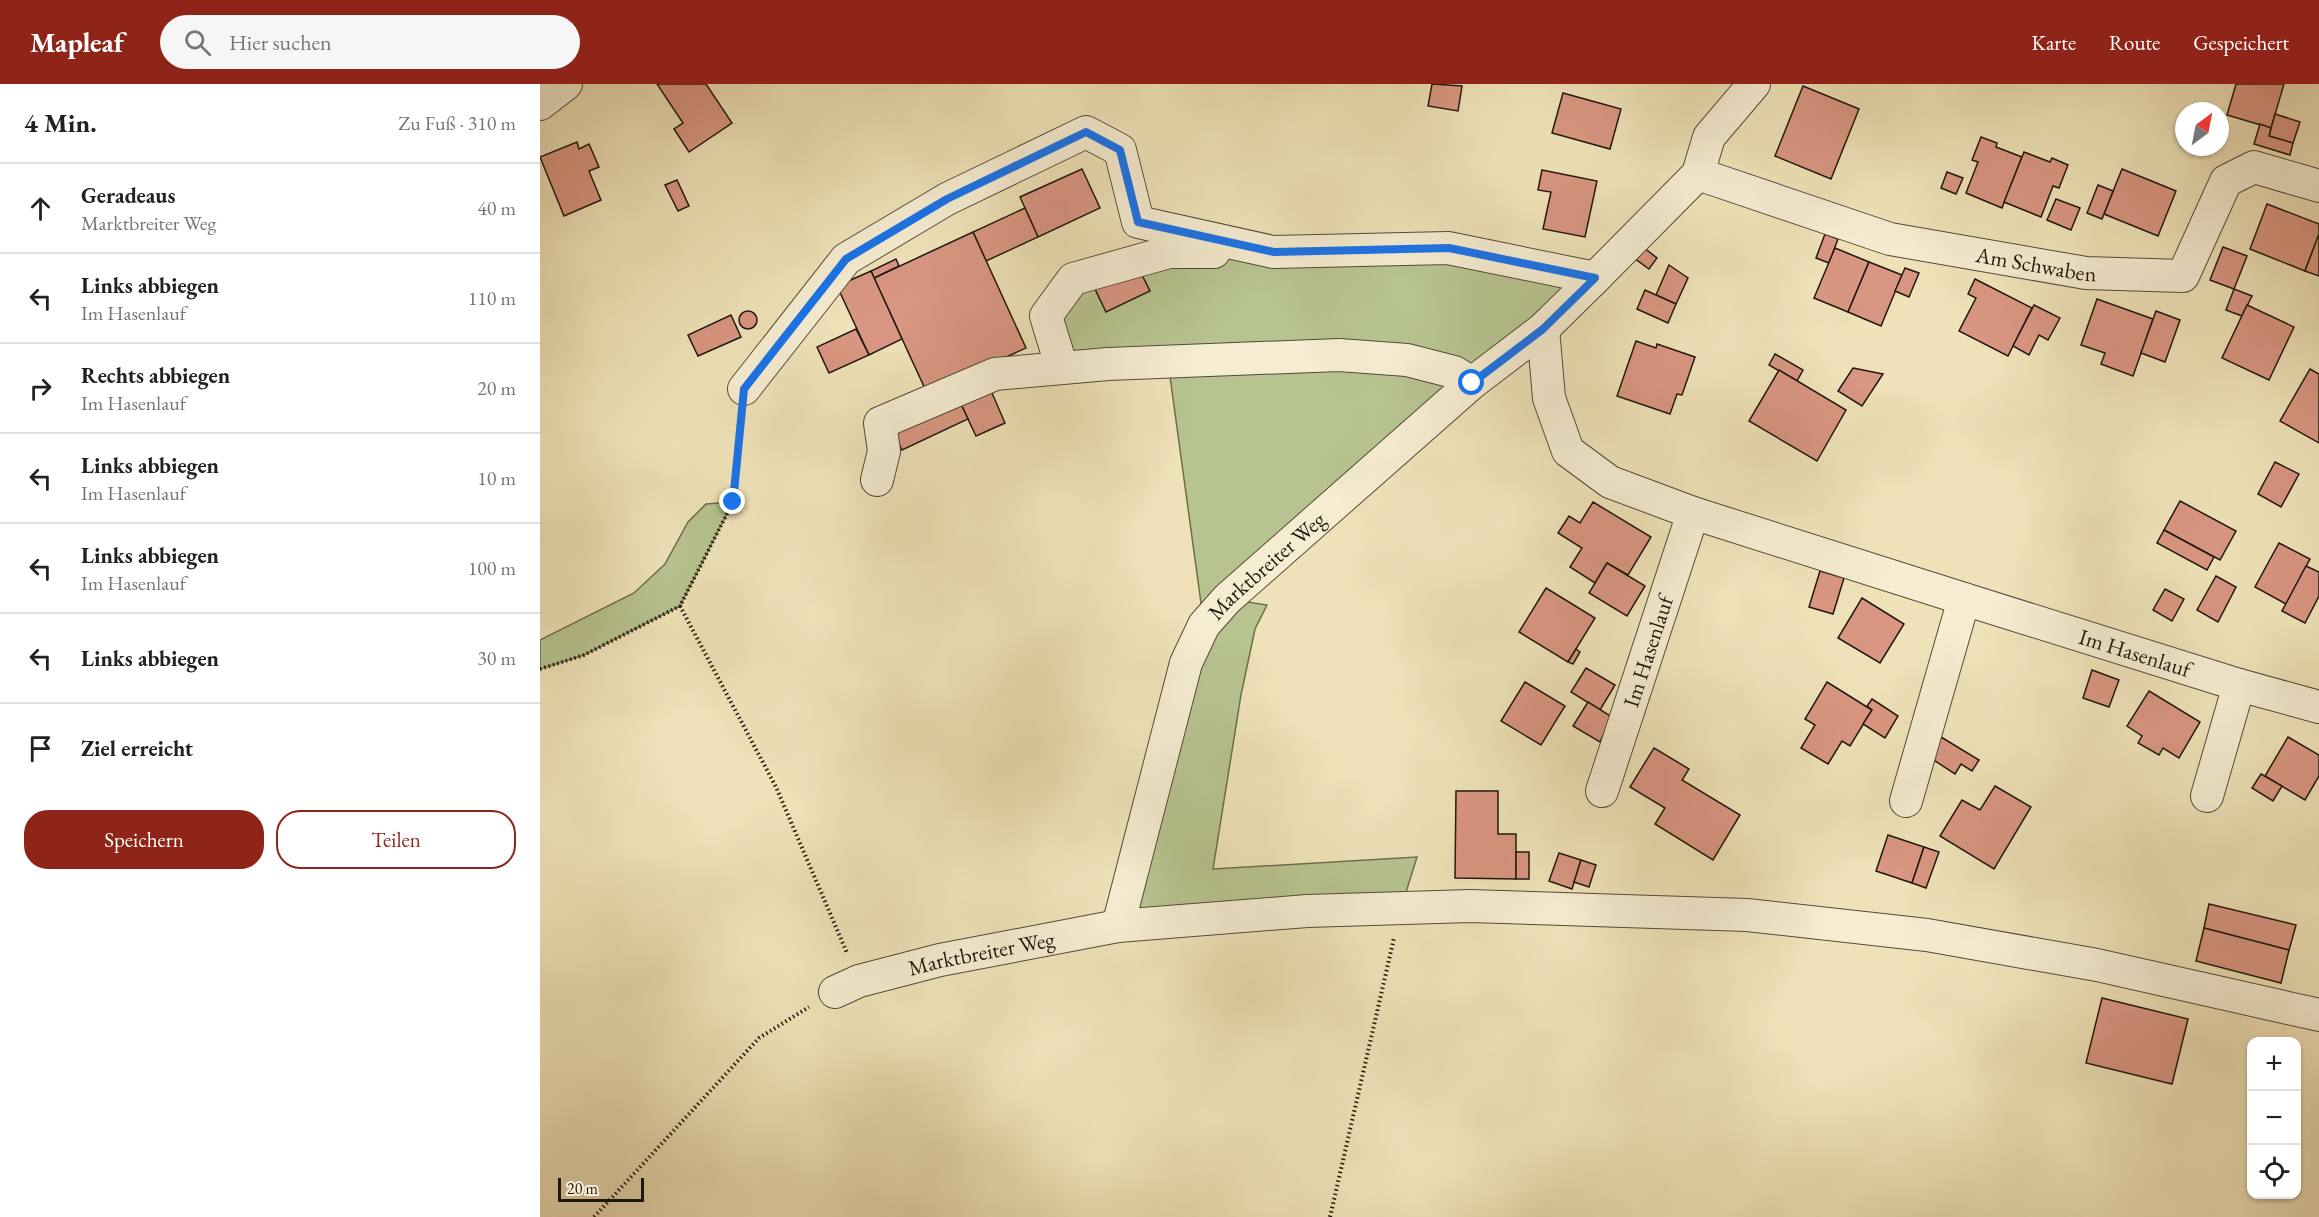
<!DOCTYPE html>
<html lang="de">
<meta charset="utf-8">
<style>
:root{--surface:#fff;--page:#f6f6f6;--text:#202124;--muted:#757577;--line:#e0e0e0;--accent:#8f2418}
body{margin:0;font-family:"EB Garamond",serif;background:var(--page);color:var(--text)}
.controls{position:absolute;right:18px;bottom:18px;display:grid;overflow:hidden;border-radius:12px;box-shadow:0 2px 4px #0004}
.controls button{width:54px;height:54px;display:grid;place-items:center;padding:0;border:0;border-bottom:2px solid var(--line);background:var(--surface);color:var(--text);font:30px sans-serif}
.compass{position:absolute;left:1635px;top:18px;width:54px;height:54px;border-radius:50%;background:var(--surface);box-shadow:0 2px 4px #0004;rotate:32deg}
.scale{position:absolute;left:18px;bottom:15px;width:86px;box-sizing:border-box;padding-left:6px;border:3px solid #1f170d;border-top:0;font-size:16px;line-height:21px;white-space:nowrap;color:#1f170d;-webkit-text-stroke:4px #f5ecd1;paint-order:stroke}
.stop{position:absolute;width:18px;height:18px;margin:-14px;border:4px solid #1a73e8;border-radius:50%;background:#fff}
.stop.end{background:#1a73e8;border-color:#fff;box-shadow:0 2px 6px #0008}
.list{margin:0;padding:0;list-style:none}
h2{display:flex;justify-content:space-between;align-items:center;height:78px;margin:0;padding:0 24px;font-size:26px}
h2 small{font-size:20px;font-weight:400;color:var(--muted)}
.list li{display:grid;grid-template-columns:39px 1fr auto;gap:18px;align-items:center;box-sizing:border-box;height:90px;padding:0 24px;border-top:2px solid var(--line)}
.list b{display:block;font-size:22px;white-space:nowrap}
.list p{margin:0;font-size:20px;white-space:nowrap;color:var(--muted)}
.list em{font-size:20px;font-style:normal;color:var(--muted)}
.actions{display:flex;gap:12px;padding:18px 24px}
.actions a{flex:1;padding:14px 0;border:2px solid var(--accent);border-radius:24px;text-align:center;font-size:21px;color:var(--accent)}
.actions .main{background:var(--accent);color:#fff}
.icon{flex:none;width:33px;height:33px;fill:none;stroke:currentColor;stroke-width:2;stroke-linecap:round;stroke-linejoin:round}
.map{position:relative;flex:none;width:1779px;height:1133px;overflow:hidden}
header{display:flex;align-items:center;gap:36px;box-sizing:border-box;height:84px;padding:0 30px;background:var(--accent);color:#fff}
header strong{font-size:28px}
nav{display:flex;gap:33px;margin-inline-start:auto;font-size:21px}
.search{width:420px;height:54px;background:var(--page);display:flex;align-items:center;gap:15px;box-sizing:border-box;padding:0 21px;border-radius:33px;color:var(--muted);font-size:22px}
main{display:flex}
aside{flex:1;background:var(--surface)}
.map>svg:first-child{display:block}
</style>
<header>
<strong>Mapleaf</strong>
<div class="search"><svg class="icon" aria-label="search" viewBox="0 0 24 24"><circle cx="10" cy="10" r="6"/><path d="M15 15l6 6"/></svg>Hier suchen</div>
<nav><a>Karte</a><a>Route</a><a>Gespeichert</a></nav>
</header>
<main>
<aside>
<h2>4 Min.<small>Zu Fuß · 310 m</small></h2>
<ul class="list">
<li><svg class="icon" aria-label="ahead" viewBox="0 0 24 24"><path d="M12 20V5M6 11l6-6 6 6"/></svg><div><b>Geradeaus</b><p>Marktbreiter Weg</p></div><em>40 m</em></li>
<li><svg class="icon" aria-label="left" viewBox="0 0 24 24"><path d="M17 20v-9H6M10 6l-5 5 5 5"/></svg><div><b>Links abbiegen</b><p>Im Hasenlauf</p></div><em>110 m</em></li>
<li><svg class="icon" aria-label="right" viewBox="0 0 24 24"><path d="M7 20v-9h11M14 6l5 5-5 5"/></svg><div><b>Rechts abbiegen</b><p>Im Hasenlauf</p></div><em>20 m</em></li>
<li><svg class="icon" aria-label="left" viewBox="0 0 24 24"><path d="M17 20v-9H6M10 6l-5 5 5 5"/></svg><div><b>Links abbiegen</b><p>Im Hasenlauf</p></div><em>10 m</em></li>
<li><svg class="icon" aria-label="left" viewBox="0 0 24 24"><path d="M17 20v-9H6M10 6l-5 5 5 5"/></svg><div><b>Links abbiegen</b><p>Im Hasenlauf</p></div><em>100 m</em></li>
<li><svg class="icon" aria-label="left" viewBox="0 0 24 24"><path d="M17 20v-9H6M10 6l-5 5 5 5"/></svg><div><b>Links abbiegen</b></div><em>30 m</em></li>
<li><svg class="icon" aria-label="arrive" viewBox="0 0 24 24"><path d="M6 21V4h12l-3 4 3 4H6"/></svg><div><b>Ziel erreicht</b></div></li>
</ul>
<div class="actions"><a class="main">Speichern</a><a>Teilen</a></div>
</aside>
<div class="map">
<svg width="1779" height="1133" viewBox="0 0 1779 1133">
<rect width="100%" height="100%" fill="#efe2b8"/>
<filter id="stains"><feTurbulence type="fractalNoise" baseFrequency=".00333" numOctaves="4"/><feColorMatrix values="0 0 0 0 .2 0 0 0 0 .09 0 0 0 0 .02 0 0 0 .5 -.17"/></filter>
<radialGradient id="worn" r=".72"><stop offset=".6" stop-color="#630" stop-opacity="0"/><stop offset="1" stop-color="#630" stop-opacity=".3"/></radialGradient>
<!-- green -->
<g fill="#b7c490" stroke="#6b6e4e" stroke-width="1.5">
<polygon points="908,164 1055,194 688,515 727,521 715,545 701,611 673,785 877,773 861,824 578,842 664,541 628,278 522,284 506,232 533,195 629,168"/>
<polygon points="193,418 140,522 44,571 0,585 0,556 94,509 125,480 148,438 166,420"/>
</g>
<!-- building -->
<g fill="#d99682" stroke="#1f170d" stroke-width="1.5">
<polygon points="117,0 166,0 192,39 149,68 134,45 143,39"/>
<polygon points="892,0 922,2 918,27 888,22"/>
<polygon points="1696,0 1744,0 1731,44 1687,31"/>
<polygon points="1263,2 1319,25 1291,95 1235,72"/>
<polygon points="1023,9 1081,25 1070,65 1012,49"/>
<polygon points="1735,30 1760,38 1753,59 1729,52"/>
<polygon points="1720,40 1731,44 1729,52 1753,59 1750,71 1714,60"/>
<polygon points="1441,53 1457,59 1456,63 1482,73 1462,124 1426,109 1438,78 1432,76"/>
<polygon points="37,58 39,65 49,60 59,83 49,87 61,116 24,132 0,73"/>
<polygon points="1484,68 1510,78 1512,74 1528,81 1519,104 1513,102 1501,133 1464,118"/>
<polygon points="542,85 560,124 498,153 480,113"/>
<polygon points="1582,85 1636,107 1618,152 1564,130"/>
<polygon points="1002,86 1057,97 1045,153 1003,145 1011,108 998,106"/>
<polygon points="1407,88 1423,94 1416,110 1401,104"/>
<polygon points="137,96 149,122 138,127 125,101"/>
<polygon points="1558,101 1573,107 1562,135 1547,129"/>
<polygon points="1516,115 1540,124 1531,146 1507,136"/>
<polygon points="1727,120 1779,140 1779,150 1765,187 1710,165"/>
<polygon points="485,124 498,153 446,177 433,148"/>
<polygon points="433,148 486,264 387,309 334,194"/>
<polygon points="1285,150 1298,155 1289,179 1276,174"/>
<polygon points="1779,150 1779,192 1765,187"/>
<polygon points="1103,163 1117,174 1109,185 1094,174"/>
<polygon points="1683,163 1707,172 1694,205 1670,196"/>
<polygon points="1295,164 1329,178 1308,228 1274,214"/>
<polygon points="356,175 359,182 334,194 331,187"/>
<polygon points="1329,178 1362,191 1341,242 1308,228"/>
<polygon points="1129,181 1148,194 1136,220 1116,211"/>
<polygon points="1365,184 1379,189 1369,213 1355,207"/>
<polygon points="599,185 610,207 566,228 555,205"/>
<polygon points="331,187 362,255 329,271 297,202"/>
<polygon points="1435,195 1492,224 1468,272 1419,247 1436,214 1428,210"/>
<polygon points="1694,205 1712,212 1702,232 1686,226"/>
<polygon points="1105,206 1136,220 1128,239 1097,225"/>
<polygon points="1557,215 1613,235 1593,292 1561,280 1565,269 1541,261"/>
<polygon points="1494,221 1520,234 1508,256 1499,251 1489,271 1473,262"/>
<polygon points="1707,221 1754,243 1729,296 1682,274"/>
<circle cx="208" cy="236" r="9"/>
<polygon points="1616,227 1640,236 1625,278 1601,269"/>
<polygon points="191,231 201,253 158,272 148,251"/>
<polygon points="316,245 329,271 289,289 277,263"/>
<polygon points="1096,257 1116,264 1117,260 1155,273 1142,311 1137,310 1130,330 1077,312"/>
<polygon points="1235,270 1263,286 1257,297 1229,281"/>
<polygon points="1313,284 1343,290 1322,322 1298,307"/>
<polygon points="1770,285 1779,290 1779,359 1740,337"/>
<polygon points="1239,286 1306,326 1277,377 1209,337"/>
<polygon points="449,302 465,339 436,352 419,316"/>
<polygon points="419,316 428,335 362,366 353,347"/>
<polygon points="1735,378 1759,390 1741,423 1718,410"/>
<polygon points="1640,417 1696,447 1680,476 1624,446"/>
<polygon points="1053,418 1111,453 1088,491 1067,479 1055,499 1030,483 1042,464 1018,449 1029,432 1040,439"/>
<polygon points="1624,446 1674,473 1667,486 1617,459"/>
<polygon points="1739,459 1770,475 1746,520 1715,503"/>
<polygon points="1067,479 1105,502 1087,532 1049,509"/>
<polygon points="1766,482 1779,488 1779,512 1765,539 1742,527"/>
<polygon points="1280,487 1304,494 1293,530 1269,523"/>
<polygon points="1676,492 1696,503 1678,538 1657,526"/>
<polygon points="1006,504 1055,534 1028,578 979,548"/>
<polygon points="1625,505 1644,515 1632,537 1613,526"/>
<polygon points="1322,514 1364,540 1340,579 1298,554"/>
<polygon points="1036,565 1040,568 1033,580 1028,578"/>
<polygon points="1046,584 1075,601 1060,626 1031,608"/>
<polygon points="1552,586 1579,596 1569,623 1543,614"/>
<polygon points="985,598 1025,622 1001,661 961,637"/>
<polygon points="1287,598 1332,626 1310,662 1302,657 1288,680 1261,664 1275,641 1265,635"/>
<polygon points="1609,607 1660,638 1639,674 1623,664 1619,671 1598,659 1602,652 1587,642"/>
<polygon points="1332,615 1358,632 1345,654 1323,640 1332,626 1327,622"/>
<polygon points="1048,618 1072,633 1060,658 1033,642"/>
<polygon points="1401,653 1439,676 1432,687 1421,680 1415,690 1389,673"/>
<polygon points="1748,653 1779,671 1779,692 1765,716 1725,692"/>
<polygon points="1114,664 1149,685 1142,696 1200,731 1173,776 1115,740 1125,724 1090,703"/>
<polygon points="1721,690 1742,702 1733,717 1712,704"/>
<polygon points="1455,702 1491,723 1454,785 1400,752 1422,716 1440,726"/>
<polygon points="916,707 958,707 958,750 976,750 976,795 915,794"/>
<polygon points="1348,751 1384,763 1372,799 1336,787"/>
<polygon points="1384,763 1399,768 1386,804 1372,799"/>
<rect x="976" y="768" width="13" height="27"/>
<polygon points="1019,769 1041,776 1032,805 1009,797"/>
<polygon points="1041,776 1056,781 1049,803 1034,798"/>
<polygon points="1669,820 1756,841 1749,866 1664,844"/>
<polygon points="1664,844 1749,866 1741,899 1656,877"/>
<polygon points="1562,914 1648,935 1632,1000 1546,979"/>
</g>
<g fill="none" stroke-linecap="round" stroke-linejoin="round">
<!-- minor casing -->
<g stroke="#534a38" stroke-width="34">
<g id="minor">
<polyline points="0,20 26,0"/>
<path id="s1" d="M 1158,90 L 1350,155 L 1546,189 L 1643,192 L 1686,97 L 1714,83 L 1779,102"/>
<path id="s2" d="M 1003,245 L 1009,314 L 1028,367 L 1070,398 L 1153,429 L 1424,515 L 1699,601 L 1779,623"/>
<polyline points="522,284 506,232 533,195 629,168 674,168"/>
<polyline points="204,305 306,175 407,115 546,48 580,66 598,138 733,168 908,164 1055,194"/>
<polyline points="337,396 344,367 340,339 455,290 568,280 799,271 867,276 914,288 932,299"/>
<path id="s3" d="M 1062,707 L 1153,429"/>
<polyline points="1667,712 1699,601"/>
<polyline points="1366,717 1424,515"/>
<path id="s4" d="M 578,842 L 646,579 L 664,541 L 687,515 L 932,299 L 1003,245 L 1055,194 L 1158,90 L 1169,53 L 1214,0"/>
<path id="s5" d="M 295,908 L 319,897 L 400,876 L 578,842 L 767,827 L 930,822 L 1207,831 L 1387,851 L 1557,881 L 1779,931"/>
</g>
</g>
<!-- path -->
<g stroke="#1f170d" stroke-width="4" stroke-dasharray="1.5 3" stroke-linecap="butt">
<polyline points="140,522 236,703 307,869"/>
<polyline points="0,585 44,571 140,522 193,418 202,333"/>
<polyline points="54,1133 219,954 269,923"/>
<polyline points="790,1133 854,854"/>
</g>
<!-- minor -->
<use href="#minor" stroke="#f5ecd1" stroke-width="32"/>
</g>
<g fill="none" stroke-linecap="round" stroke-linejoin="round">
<!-- route -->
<polyline stroke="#1a73e8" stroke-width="8" points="193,418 204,305 306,175 407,115 546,48 580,66 598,138 734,168 909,164 1055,194 1003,245 932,299"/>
</g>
<g text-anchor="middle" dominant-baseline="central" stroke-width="4.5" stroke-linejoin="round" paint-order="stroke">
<!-- street labels -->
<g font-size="22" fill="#1f170d" stroke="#f5ecd1">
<text stroke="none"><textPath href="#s1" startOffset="351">Am Schwaben</textPath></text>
<text stroke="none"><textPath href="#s4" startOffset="400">Marktbreiter Weg</textPath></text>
<text stroke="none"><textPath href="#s3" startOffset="147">Im Hasenlauf</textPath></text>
<text stroke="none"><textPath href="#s2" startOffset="730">Im Hasenlauf</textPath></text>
<text stroke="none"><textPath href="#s5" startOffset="152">Marktbreiter Weg</textPath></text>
</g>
</g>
<rect width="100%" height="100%" filter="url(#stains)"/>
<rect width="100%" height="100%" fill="url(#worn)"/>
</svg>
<div class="controls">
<button>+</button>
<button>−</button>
<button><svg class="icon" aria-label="locate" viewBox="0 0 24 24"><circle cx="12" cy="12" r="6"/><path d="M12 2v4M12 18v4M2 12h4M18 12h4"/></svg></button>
</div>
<svg class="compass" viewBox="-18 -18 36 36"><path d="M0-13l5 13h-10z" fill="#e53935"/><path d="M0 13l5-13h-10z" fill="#757577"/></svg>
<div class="scale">20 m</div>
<div class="stop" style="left:932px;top:299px"></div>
<div class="stop end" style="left:193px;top:418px"></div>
</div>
</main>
